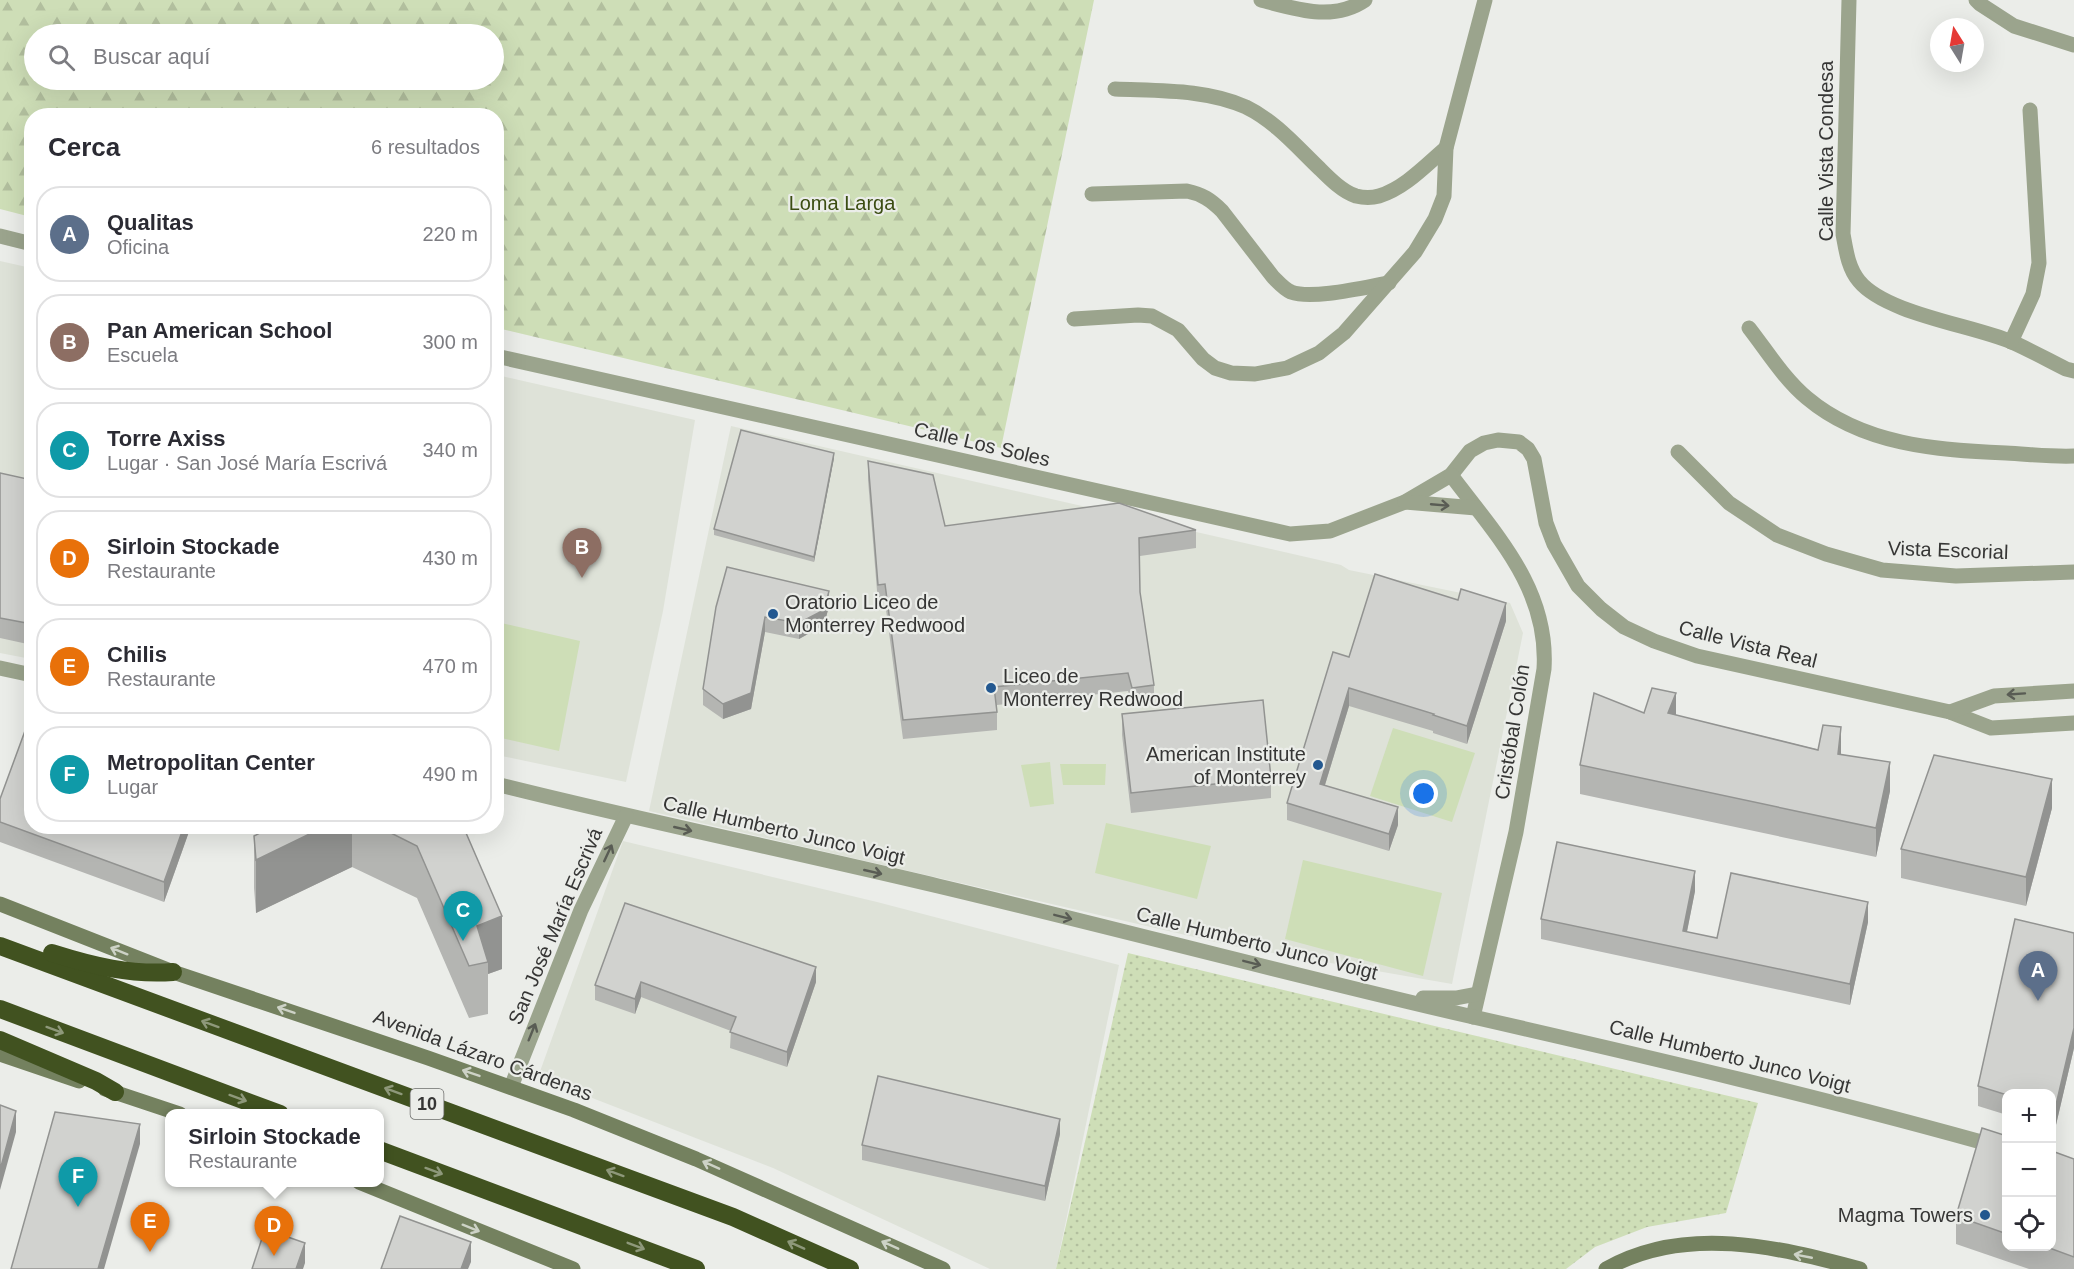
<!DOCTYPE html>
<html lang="es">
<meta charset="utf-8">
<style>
:root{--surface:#fff;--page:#f7f7f7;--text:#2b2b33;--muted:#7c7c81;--line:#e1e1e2;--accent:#d93025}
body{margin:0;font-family:Helvetica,sans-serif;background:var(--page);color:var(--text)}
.controls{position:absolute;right:18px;bottom:18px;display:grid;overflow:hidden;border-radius:12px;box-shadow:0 6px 24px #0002}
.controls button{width:54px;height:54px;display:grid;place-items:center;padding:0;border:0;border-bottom:2px solid var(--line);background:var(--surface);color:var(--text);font:30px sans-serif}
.compass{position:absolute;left:1930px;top:18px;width:54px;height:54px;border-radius:50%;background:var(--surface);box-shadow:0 6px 24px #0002;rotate:349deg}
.you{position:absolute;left:1424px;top:794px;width:21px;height:21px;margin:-15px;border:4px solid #fff;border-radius:50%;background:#1a73e8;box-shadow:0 0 0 9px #1a73e833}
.badge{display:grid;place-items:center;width:39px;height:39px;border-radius:50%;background:var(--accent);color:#fff;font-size:20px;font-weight:700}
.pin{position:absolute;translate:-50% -50px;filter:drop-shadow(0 2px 3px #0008)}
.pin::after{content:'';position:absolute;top:32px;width:21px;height:18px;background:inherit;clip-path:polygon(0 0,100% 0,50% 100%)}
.popup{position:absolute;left:165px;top:1109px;width:219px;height:78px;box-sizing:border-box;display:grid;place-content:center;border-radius:12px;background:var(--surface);filter:drop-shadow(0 2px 4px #0005);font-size:20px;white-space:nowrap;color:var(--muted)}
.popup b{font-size:22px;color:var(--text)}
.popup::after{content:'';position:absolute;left:50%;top:100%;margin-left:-12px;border:12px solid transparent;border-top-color:var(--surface)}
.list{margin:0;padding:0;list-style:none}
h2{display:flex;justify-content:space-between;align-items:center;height:78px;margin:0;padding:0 24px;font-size:26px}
h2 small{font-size:20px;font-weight:400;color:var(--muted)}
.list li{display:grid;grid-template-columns:39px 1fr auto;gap:18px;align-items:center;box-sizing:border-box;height:96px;margin:0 12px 12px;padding:0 12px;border:2px solid var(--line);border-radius:24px}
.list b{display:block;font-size:22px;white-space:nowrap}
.list p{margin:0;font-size:20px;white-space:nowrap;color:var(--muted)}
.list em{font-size:20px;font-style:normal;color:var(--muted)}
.icon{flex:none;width:33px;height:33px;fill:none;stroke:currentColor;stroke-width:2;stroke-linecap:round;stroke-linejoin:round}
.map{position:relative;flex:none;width:2074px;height:1269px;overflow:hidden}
.search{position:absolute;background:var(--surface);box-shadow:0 6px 24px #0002;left:24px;top:24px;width:480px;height:66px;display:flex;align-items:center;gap:15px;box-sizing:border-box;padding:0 21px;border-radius:33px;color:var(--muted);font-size:22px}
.panel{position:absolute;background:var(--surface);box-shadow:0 6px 24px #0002;left:24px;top:108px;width:480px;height:726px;border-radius:24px}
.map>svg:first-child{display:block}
</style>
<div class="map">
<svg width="2074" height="1269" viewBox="0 0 2074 1269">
<defs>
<pattern id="grass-dots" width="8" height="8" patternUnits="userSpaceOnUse" patternTransform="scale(1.5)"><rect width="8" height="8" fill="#cedeb7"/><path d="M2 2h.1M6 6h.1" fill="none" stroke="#b2bf9e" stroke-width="1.8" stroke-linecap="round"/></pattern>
<pattern id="forest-firs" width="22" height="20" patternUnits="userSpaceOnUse" patternTransform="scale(1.5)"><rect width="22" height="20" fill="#cedeb7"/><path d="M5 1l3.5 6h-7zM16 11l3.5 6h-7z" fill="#b2bf9e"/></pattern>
</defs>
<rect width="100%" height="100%" fill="#ebede9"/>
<!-- built -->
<g fill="#dee2d8">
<polygon points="0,261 31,268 31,659 0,653"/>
<polygon points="497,375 695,420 663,611 626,782 497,755"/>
<polygon points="731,426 1341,565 1349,570 1510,603 1523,633 1452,984 1233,946 649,811"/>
<polygon points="623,841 877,902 1119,965 1056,1269 990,1269 773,1168 538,1077"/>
</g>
<!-- grass -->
<polygon fill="url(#grass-dots)" points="1128,953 1758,1103 1726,1213 1647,1227 1595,1247 1566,1269 1056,1269"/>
<!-- forest -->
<path fill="url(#forest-firs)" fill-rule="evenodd" d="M 0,0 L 1094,0 L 1001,448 L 497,328 L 496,116 L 32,116 L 31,217 L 0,209 ZM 34,34 L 494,34 L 494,80 L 34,80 Z"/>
<!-- garden -->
<g fill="#cedeb7">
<polygon points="497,622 580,641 559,751 497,737"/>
<polygon points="1393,728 1475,753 1452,822 1370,796"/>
<polygon points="1050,762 1054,804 1030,807 1021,765"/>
<polygon points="1060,764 1106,764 1105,785 1063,785"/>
<polygon points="1106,823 1211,846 1197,899 1095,873"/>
<polygon points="1303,860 1442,893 1423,976 1285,939"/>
</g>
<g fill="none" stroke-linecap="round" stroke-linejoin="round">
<!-- street -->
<g stroke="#9ba48d" stroke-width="15">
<path d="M 1261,0 C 1296,9 1333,22 1365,0"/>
<path d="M 1849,0 L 1843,234 C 1846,250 1848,268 1859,281 C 1886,314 1972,325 2012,342 C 2030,350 2048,360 2066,369 L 2074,371"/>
<polyline points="1976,0 1980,4 2014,26 2074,45"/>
<path d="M 1115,89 C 1159,91 1206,89 1246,107 C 1275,121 1297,147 1320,169 C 1330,179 1343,192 1356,196 C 1364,198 1372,198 1379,196 C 1405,188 1426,165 1446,148"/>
<path d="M 1092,194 L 1187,191 C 1202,194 1211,200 1222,211 L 1273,277 C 1279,283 1284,289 1291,292 C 1312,300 1366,287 1389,283"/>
<polyline points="0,236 32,244"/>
<polyline points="1074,319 1138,315 1152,316 1178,330 1203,359 1215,368 1231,373 1255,374 1287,368 1319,353 1344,333 1415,252 1435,219 1444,196 1446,148 1485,0"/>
<path d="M 1749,328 C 1767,351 1784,379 1807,398 C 1863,445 1936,450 2006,453 C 2028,454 2051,457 2074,456"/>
<polyline points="2011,342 2033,294 2039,263 2030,110"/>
<polyline points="496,356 1290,534 1330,531 1405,502 1451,475 1470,451 1484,443 1498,440 1519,442 1528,449 1534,459 1546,523 1554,544 1578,586 1601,609 1624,627 1654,641 1697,656 1950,712 1991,728 2074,723"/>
<polyline points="1678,452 1729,503 1777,535 1826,554 1882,570 1956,576 2074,572"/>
<path d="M 1451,475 C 1496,535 1549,589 1544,669 L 1516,832 L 1473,1017"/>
<polyline points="1405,502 1476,508"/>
<polyline points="0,668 32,675"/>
<polyline points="1950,712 1994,696 2074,691"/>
<path d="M 496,784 C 643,821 791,851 938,886 C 1115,928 1291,975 1469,1016 C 1649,1057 1829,1099 2006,1149"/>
<polyline points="1423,998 1456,998 1477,994"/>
<polyline points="511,1087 581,910 626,816"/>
</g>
<!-- secondary -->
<g stroke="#74815f" stroke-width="15">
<polyline points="0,904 173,972 428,1058 574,1110 696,1159 943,1269"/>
<polyline points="0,1054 79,1081"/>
<polyline points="105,1089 180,1114"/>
<polyline points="359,1182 573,1269"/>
<path d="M 1606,1269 C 1685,1224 1778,1247 1860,1269"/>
</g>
<!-- highway -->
<g stroke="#415220" stroke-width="18">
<polyline points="0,946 733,1217 850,1269"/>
<path d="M 52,953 C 93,966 130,975 173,972"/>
<polyline points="0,1009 280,1114"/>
<polyline points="0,1040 96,1081 115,1092"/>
<polyline points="379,1150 696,1269"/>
</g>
</g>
<!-- wall -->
<g fill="#b4b5b2">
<polygon points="834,458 814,562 714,535 714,529"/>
<polygon points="868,461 945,526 1196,530 1196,548 1140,556 1140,592 1154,685 1154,703 1132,706 1128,691 997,705 997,730 903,739 885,602 878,603 868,480"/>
<polygon points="0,473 32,480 32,645 0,638"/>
<polygon points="829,606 824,625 799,639 765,632 751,709 723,719 703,705 703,689 716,607"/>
<polygon points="1506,621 1467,744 1433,733 1433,731 1349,706 1325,785 1398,825 1389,851 1287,820 1287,803 1349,657"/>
<polygon points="1644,713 1676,715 1841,755 1890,791 1876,857 1580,794 1580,765"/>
<polygon points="1122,714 1271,778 1271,798 1131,813 1122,735"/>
<polygon points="0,799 191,826 164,902 0,842"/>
<polygon points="2052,808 2026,906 1901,878 1901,849"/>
<polygon points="273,826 463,826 502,969 488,974 488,1014 469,1018 417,898 352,867 256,913 254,888 254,836"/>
<polygon points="1695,891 1687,932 1717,938 1868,922 1850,1005 1541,939 1541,919"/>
<polygon points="625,903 816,982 787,1067 730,1048 731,1031 641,997 635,1014 595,1000 595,985"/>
<polygon points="2074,933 2074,1048 2055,1129 2052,1129 2052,1094 2007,1094 2007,1115 1978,1106 1978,1086"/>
<polygon points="1060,1134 1045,1201 862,1160 862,1145"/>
<polygon points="2007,1136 2007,1246 2052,1246 2074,1159 2074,1269 2029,1269 1956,1244 1956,1216"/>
</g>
<!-- shaded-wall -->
<g fill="#929391">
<polygon points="834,453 834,458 814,562 814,557"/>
<polygon points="829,591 829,606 824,625 799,639 799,623"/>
<polygon points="1506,603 1506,621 1467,744 1467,726"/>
<polygon points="765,617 765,632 751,709 723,719 723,704"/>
<polygon points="1349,688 1349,706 1320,801 1320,784"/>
<polygon points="1676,693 1676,722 1668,713"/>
<polygon points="1841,727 1841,757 1838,754"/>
<polygon points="1890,762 1890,791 1876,857 1876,828"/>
<polygon points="2052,779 2052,808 2026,906 2026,877"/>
<polygon points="1398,807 1398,825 1389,851 1389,834"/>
<polygon points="184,826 191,826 164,902 164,882"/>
<polygon points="326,826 352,826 352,867 256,913 256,860"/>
<polygon points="1695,871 1695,891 1683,951 1683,931"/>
<polygon points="1868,902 1868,922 1850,1005 1850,984"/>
<polygon points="502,916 502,969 488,974 488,962 477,926"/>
<polygon points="816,967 816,982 787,1067 787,1052"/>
<polygon points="641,982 641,997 635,1014 635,999"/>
<polygon points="2074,1028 2074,1048 2055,1129 2055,1109"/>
<polygon points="16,1111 16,1132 0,1190 0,1170"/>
<polygon points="1060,1119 1060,1134 1045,1201 1045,1186"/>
<polygon points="140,1124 140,1144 104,1269 98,1269"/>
<polygon points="471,1242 471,1262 468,1269 461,1269"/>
<polygon points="305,1243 305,1263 303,1269 296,1269"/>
</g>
<!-- building -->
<g fill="#d1d2cf" stroke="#929391" stroke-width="1.5">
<polygon points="741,430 834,453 814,557 714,529"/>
<polygon points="868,461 933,475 945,526 1119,503 1196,530 1139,538 1140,592 1154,685 1132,688 1128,673 994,687 997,712 903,720 885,584 878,585"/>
<polygon points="0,473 32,480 32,624 0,618"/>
<polygon points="727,567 829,591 824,610 799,623 765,617 751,693 723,704 703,689 716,607"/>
<polygon points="1375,574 1458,600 1461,589 1506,603 1467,726 1433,715 1434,714 1349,688 1320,784 1398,807 1389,834 1287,803 1333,652 1349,657"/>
<polygon points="1652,688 1676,693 1668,713 1818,750 1823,725 1841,727 1838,754 1890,762 1876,828 1580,765 1594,693 1644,713"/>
<polygon points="1263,700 1271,778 1131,793 1122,714"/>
<polygon points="29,720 32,721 32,826 184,826 164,882 0,822 0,799"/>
<polygon points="1934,755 2052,779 2026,877 1901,849"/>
<polygon points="273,826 326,826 256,860 254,836"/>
<polygon points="377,826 463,826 502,916 477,926 488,962 469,966 417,846"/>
<polygon points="1557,842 1695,871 1683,931 1717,938 1731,873 1868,902 1850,984 1541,919"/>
<polygon points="625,903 816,967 787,1052 730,1032 736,1017 641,982 635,999 595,985"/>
<polygon points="2015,919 2074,933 2074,1028 2055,1109 2052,1108 2052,1094 2007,1094 2007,1095 1978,1086"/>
<polygon points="878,1076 1060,1119 1045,1186 862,1145"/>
<polygon points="0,1105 16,1111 0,1170"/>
<polygon points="55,1112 140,1124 98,1269 11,1269"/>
<polygon points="1982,1128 2007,1136 2007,1234 1956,1216"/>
<polygon points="2052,1151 2074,1159 2074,1257 2044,1246 2052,1246"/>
<polygon points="400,1216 471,1242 461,1269 381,1269"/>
<polygon points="265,1229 305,1243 296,1269 252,1269"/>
</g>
<!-- one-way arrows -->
<defs><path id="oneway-shaft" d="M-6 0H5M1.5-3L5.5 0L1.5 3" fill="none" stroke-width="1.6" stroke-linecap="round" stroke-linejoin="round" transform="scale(1.5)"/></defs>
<g stroke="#595c54">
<use href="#oneway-shaft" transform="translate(1440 505) rotate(5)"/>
<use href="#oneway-shaft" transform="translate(2016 694) rotate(176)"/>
<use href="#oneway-shaft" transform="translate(683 829) rotate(13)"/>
<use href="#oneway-shaft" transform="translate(608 853) rotate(-65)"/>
<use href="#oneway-shaft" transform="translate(873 872) rotate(13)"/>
<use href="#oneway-shaft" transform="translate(1063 917) rotate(14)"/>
<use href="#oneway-shaft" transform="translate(1252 963) rotate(14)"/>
<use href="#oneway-shaft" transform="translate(532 1032) rotate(-68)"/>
</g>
<g stroke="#cdd2c6">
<use href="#oneway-shaft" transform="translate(119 951) rotate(-158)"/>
<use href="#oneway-shaft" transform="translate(286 1010) rotate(-161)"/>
<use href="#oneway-shaft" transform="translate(471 1073) rotate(-161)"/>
<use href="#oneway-shaft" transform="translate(711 1165) rotate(-156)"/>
<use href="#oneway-shaft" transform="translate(471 1228) rotate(22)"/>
<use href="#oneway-shaft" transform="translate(890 1245) rotate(-156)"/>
<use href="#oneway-shaft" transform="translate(1803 1256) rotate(-169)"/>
</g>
<g stroke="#8e987a">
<use href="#oneway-shaft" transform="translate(210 1024) rotate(-160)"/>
<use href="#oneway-shaft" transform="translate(55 1030) rotate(20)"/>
<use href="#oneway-shaft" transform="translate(393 1091) rotate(-160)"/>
<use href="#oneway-shaft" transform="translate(238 1098) rotate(20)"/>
<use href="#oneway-shaft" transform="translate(434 1171) rotate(20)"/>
<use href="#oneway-shaft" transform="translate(615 1173) rotate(-160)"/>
<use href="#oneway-shaft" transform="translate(796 1245) rotate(-156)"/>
<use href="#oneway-shaft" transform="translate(636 1246) rotate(21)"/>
</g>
<!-- markers -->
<g fill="#235890" stroke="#ebede9" stroke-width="2">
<circle cx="773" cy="614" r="6"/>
<circle cx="991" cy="688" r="6"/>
<circle cx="1318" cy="765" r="6"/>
<circle cx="1985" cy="1215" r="6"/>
</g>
<g text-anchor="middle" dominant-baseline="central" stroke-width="4.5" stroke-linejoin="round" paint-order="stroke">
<!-- shield labels -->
<rect fill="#ebede9" stroke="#6c6d6b" stroke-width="1.5" x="410.5" y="1089" width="33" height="30" rx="4.5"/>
<g font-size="18" font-weight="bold" fill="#363635">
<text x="427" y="1104">10</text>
</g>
<!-- street labels -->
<g font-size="20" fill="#363635" stroke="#ebede9">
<text transform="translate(1826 151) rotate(-90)">Calle Vista Condesa</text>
<text transform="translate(982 444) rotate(13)">Calle Los Soles</text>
<text transform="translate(1948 550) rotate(2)">Vista Escorial</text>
<text transform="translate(1748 644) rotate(14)">Calle Vista Real</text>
<text transform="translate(1512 732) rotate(-81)">Cristóbal Colón</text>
<text transform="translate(784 830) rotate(13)">Calle Humberto Junco Voigt</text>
<text transform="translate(555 926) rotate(-67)">San José María Escrivá</text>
<text transform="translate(1257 943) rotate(14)">Calle Humberto Junco Voigt</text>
<text transform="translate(483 1055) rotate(20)">Avenida Lázaro Cárdenas</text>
<text transform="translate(1730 1056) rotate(14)">Calle Humberto Junco Voigt</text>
</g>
<!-- park labels -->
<g font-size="20" fill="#3b4d12" stroke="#ebede9">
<text x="842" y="203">Loma Larga</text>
</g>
<!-- poi labels -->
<g font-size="20" fill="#363635" stroke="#ebede9" text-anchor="start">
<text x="785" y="602">Oratorio Liceo de<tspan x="785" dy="23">Monterrey Redwood</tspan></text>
<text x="1003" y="676">Liceo de<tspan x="1003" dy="23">Monterrey Redwood</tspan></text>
<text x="1306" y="754" text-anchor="end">American Institute<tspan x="1306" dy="23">of Monterrey</tspan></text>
<text x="1973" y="1215" text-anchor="end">Magma Towers</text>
</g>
</g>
</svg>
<div class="controls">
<button>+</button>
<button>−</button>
<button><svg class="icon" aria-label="locate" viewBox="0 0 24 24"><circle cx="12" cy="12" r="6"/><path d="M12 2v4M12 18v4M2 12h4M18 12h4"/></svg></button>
</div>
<svg class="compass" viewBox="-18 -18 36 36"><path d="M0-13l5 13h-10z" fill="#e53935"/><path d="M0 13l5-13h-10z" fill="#7c7c81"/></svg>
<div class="you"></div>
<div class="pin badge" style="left:2038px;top:1001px;background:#5c6f8a">A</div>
<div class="pin badge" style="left:582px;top:578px;background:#8d6e63">B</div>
<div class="pin badge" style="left:463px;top:941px;background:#0f9aa8">C</div>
<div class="pin badge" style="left:274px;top:1256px;background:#e8710a">D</div>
<div class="popup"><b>Sirloin Stockade</b>Restaurante</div>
<div class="pin badge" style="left:150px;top:1252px;background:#e8710a">E</div>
<div class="pin badge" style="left:78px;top:1207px;background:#0f9aa8">F</div>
<div class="search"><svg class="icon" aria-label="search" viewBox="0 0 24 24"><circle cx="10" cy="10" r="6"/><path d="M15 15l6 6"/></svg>Buscar aquí</div>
<section class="panel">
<h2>Cerca<small>6 resultados</small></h2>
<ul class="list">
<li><span class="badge" style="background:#5c6f8a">A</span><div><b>Qualitas</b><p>Oficina</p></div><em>220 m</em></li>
<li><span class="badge" style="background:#8d6e63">B</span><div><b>Pan American School</b><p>Escuela</p></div><em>300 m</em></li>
<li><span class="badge" style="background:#0f9aa8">C</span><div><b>Torre Axiss</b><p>Lugar · San José María Escrivá</p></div><em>340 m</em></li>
<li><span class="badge" style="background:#e8710a">D</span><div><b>Sirloin Stockade</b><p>Restaurante</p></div><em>430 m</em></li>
<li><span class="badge" style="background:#e8710a">E</span><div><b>Chilis</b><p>Restaurante</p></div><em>470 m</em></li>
<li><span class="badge" style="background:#0f9aa8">F</span><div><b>Metropolitan Center</b><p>Lugar</p></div><em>490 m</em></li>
</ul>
</section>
</div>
